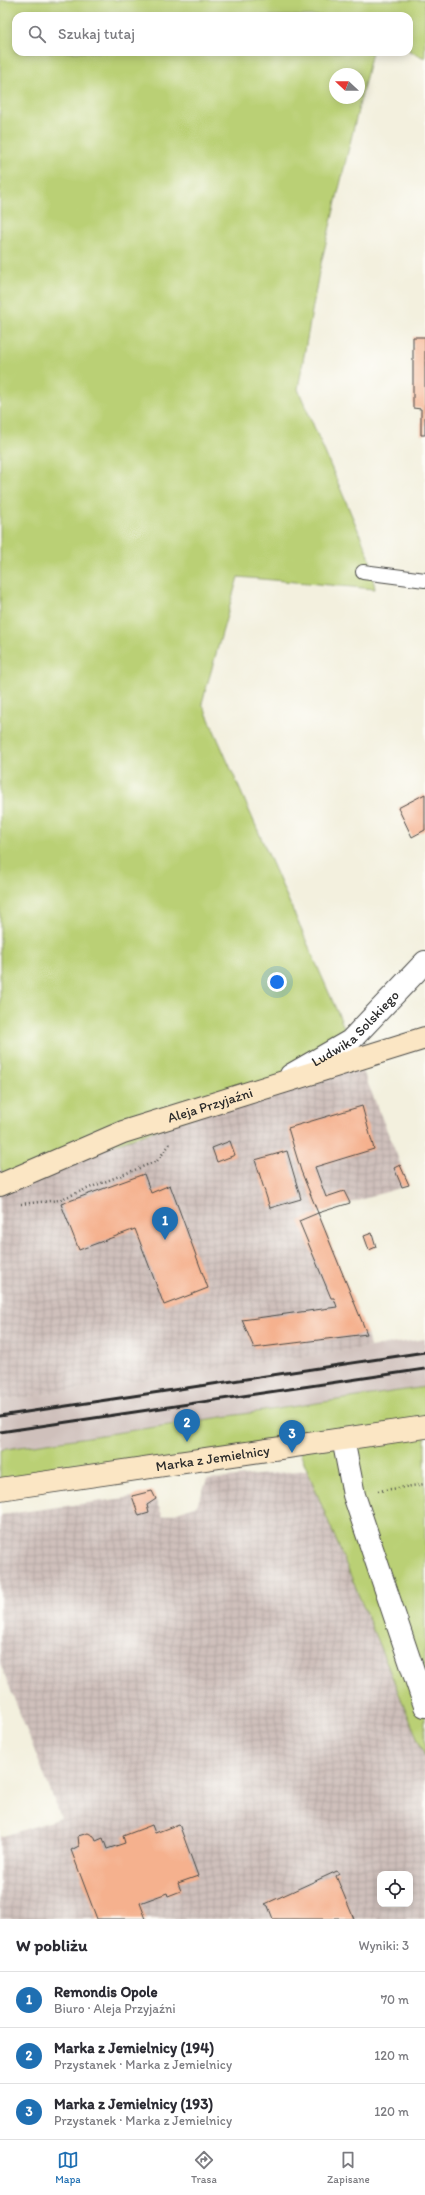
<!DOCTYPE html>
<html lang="pl">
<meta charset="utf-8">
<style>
:root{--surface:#fff;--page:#f7f7f7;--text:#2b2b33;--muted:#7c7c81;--line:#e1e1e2;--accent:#1f6fb2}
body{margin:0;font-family:Itim,sans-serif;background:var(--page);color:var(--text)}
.controls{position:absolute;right:12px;bottom:12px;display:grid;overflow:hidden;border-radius:8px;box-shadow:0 2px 10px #0003}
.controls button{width:36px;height:36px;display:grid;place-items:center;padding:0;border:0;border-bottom:1px solid var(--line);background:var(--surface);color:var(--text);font:20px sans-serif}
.compass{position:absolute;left:329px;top:68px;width:36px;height:36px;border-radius:50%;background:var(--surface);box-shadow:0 2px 10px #0003;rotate:292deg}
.you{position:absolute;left:277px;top:982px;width:14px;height:14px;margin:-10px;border:3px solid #fff;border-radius:50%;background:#1a73e8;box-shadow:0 0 0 6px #1a73e833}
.badge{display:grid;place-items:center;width:26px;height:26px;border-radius:50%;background:var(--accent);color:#fff;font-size:13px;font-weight:700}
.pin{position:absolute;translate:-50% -33px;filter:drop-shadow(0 1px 2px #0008)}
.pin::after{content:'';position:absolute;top:21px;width:14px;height:12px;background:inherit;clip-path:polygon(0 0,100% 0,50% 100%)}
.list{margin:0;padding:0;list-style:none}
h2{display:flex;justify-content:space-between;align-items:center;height:52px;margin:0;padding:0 16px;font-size:17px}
h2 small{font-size:13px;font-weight:400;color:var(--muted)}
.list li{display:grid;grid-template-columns:26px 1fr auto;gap:12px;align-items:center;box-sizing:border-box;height:56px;padding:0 16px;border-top:1px solid var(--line)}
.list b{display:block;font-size:15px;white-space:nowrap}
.list p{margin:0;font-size:13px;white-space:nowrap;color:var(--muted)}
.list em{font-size:13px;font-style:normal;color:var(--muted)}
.icon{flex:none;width:22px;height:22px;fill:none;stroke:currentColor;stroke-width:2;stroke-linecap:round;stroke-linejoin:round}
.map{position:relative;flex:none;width:425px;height:1919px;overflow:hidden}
.search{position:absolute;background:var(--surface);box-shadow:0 2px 10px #0003;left:12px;right:12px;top:12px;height:44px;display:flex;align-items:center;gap:10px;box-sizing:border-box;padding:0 14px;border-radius:12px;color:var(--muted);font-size:15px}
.sheet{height:220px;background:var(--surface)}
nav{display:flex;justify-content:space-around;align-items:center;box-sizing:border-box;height:56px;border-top:1px solid var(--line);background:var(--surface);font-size:11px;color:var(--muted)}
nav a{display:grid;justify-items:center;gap:2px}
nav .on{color:var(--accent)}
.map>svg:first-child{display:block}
</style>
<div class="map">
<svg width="425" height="1919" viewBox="0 0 425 1919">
<defs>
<pattern id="industrial-grid" width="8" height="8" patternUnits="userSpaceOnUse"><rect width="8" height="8" fill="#cfc0bb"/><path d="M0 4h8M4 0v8" fill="none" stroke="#b2a5a1"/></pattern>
</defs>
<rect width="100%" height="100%" fill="#fdfcf7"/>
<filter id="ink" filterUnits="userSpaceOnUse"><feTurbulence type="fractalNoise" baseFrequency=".025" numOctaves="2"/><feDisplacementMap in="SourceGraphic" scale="8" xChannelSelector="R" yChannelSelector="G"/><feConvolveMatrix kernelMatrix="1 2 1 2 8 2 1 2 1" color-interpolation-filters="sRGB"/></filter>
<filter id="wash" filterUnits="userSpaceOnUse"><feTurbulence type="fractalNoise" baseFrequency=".012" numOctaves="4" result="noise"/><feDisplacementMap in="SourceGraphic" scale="16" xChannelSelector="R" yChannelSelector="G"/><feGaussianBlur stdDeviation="0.9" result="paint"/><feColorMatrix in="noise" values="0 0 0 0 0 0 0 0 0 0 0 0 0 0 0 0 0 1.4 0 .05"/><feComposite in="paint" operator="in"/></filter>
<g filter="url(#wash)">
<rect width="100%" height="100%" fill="#f3f0de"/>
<!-- industrial -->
<g fill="url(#industrial-grid)" fill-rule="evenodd">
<polygon points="358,1059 409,1185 318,1213 367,1334 370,1347 0,1401 0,1167 7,1181"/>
<path d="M 307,1470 L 425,1748 L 425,1919 L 0,1919 L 0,1837 L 61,1818 L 0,1663 L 0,1515 L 132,1497 L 152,1491 L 163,1517 L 197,1505 L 207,1480 ZM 380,1874 L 410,1874 L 410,1904 L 380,1904 Z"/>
</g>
<!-- railway -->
<polygon fill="#cfc0bb" points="425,1339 425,1387 0,1450 0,1401"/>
<!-- green -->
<g fill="#bad075" stroke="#727e50" fill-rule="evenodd">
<path d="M 0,0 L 425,0 L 425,58 L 409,51 L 409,16 L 16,16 L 16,52 L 372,52 L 319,272 L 298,389 L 369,556 L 375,589 L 238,577 L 202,703 L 358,1059 L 7,1182 L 0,1167 ZM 335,74 L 359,74 L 359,98 L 335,98 Z"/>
<polygon points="425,1387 425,1757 297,1445 0,1489 0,1450"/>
</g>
<g id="blocks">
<!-- building -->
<g fill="#f5b18e">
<polygon points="413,337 425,337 425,435 421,435 421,409 413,408"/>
<polygon points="425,794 425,830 412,837 398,808"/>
<polygon points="362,1106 374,1149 315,1167 326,1197 344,1191 350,1203 318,1213 301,1171 288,1128"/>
<polygon points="230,1141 235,1155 217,1162 212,1148"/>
<polygon points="287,1151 301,1199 270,1208 255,1160"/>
<polygon points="400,1165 409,1185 402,1187 394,1168"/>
<polygon points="144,1174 151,1193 170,1185 208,1288 164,1305 135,1229 79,1250 61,1204"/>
<polygon points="318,1213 367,1334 254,1348 242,1320 337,1307 334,1298 331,1298 299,1221"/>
<polygon points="372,1233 376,1247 369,1250 364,1236"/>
<polygon points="152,1491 156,1499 147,1505 149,1513 139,1516 132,1496"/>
<polygon points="179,1824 198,1876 178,1883 181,1891 168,1896 167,1893 140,1903 146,1919 97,1919 71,1850 79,1846 78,1836 88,1833 94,1836 96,1841 103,1838 107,1849 125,1843 123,1836 152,1825 155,1833"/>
<polygon points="337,1871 339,1874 336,1876 354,1919 273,1919 268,1906 265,1904"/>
</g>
</g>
</g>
<g filter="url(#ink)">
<use href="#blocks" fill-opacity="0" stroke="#494946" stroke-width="1"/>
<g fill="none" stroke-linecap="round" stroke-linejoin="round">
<!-- lane casing -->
<g stroke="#494946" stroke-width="16">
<polyline id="lane" points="363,572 425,580"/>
</g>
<!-- street casing -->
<g stroke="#494946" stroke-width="24">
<g id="street">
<path id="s1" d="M 291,1075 L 350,1041 L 425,962"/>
<polyline points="343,1439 354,1495 425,1706"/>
</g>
</g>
<!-- secondary casing -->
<g stroke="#494946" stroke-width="24">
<g id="secondary">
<path id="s2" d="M 0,1185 L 123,1132 L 425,1038"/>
<path id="s3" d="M 0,1489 L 425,1427"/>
</g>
</g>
<!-- path -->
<g stroke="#494946" stroke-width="2.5" stroke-dasharray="1 3" stroke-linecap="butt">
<polyline points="21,1204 59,1200 157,1161 170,1144"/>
<polyline points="378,1491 425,1484"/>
</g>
<!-- lane -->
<use href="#lane" stroke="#fff" stroke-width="14"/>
<!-- street -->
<use href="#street" stroke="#fff" stroke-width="22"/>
<!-- secondary -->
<use href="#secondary" stroke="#fbe6c4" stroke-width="22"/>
<!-- rail -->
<g stroke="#2b2b2b" stroke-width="3">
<polyline points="0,1416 425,1352"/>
<polyline points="0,1432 425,1369"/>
</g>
</g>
</g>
<g text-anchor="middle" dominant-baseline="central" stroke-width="3" stroke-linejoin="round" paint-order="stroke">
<!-- street labels -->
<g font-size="14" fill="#2b2b2b" stroke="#fdfcf7">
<text stroke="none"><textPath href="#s1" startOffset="80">Ludwika Solskiego</textPath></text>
<text stroke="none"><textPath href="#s2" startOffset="225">Aleja Przyjaźni</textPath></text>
<text stroke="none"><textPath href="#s3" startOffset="215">Marka z Jemielnicy</textPath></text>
</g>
</g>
</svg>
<div class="controls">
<button><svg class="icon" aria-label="locate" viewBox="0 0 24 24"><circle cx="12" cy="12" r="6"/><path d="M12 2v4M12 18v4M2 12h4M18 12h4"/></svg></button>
</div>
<svg class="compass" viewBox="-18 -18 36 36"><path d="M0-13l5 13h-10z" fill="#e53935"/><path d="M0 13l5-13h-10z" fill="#7c7c81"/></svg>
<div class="you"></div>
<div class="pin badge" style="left:165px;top:1240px">1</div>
<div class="pin badge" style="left:187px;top:1442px">2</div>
<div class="pin badge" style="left:292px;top:1453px">3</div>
<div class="search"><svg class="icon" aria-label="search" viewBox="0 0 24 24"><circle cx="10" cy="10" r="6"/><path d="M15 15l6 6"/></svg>Szukaj tutaj</div>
</div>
<section class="sheet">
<h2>W pobliżu<small>Wyniki: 3</small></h2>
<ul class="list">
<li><span class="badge">1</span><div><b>Remondis Opole</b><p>Biuro · Aleja Przyjaźni</p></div><em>70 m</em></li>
<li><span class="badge">2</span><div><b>Marka z Jemielnicy (194)</b><p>Przystanek · Marka z Jemielnicy</p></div><em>120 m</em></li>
<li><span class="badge">3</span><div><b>Marka z Jemielnicy (193)</b><p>Przystanek · Marka z Jemielnicy</p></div><em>120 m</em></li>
</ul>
</section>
<nav>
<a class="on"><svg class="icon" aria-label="map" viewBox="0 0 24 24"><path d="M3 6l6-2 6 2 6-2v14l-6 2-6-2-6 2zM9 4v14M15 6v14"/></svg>Mapa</a>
<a><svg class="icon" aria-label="directions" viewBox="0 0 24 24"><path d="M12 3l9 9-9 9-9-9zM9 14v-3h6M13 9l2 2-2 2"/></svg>Trasa</a>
<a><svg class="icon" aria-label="saved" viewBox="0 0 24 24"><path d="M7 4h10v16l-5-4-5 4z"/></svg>Zapisane</a>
</nav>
